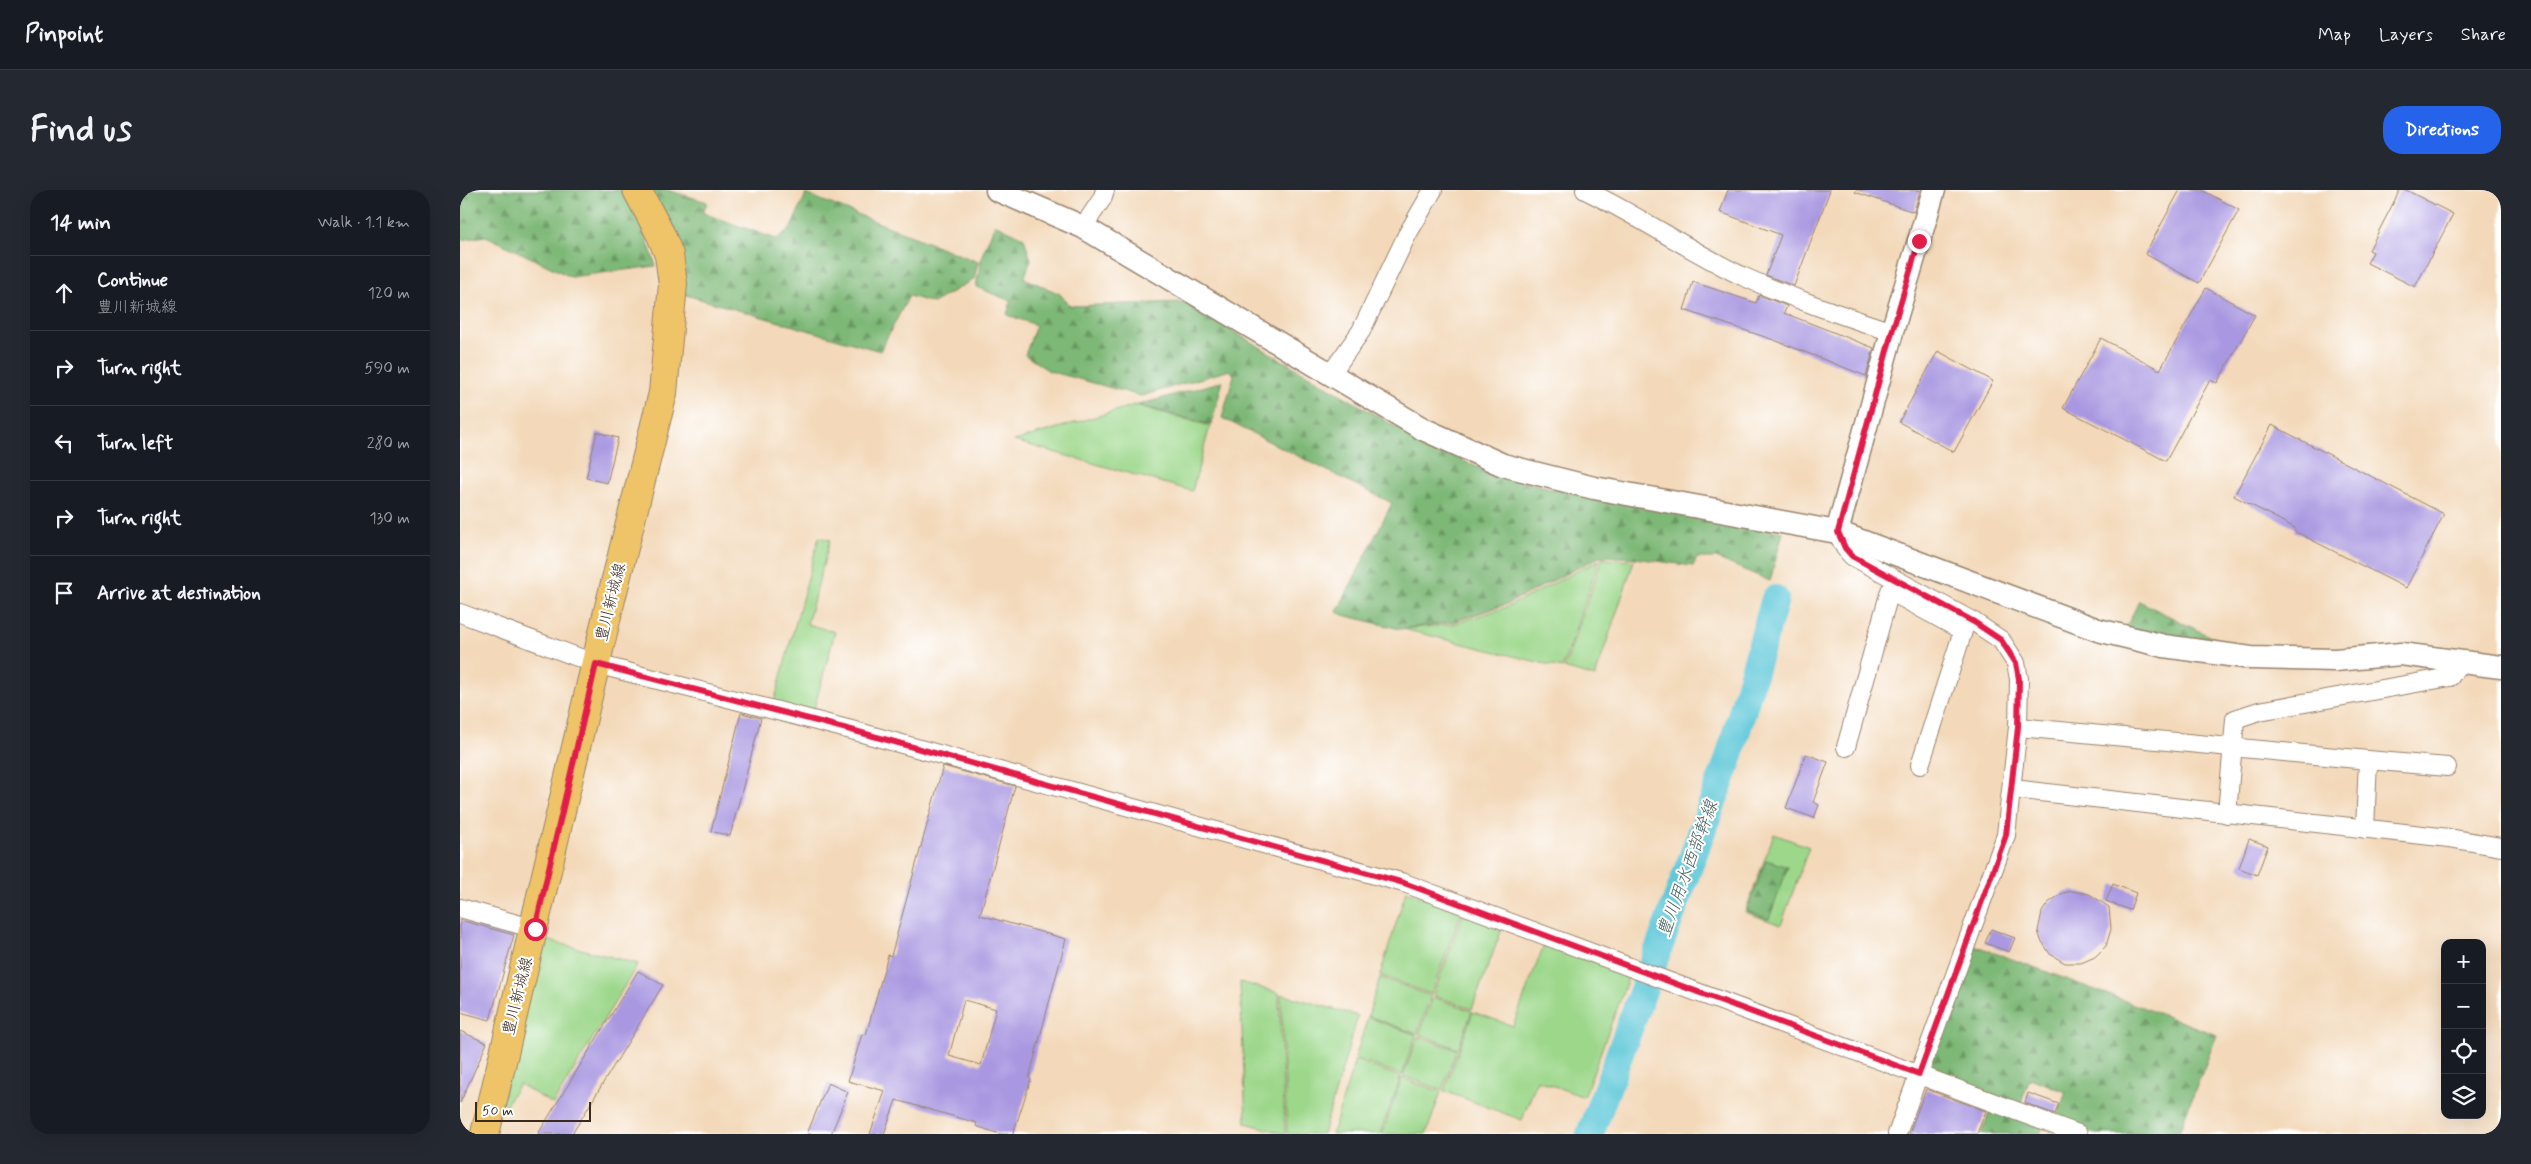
<!DOCTYPE html>
<meta charset="utf-8">
<style>
:root{--surface:#171b24;--page:#242831;--text:#f1f3f6;--muted:#9ea1a6;--line:#363941;--accent:#2563eb}
body{margin:0;font-family:Mynerve,"Klee One",sans-serif;background:var(--page);color:var(--text)}
.controls{position:absolute;right:15px;bottom:15px;display:grid;overflow:hidden;border-radius:10px;box-shadow:0 5px 20px #0002}
.controls button{width:45px;height:45px;display:grid;place-items:center;padding:0;border:0;border-bottom:1px solid var(--line);background:var(--surface);color:var(--text);font:25px sans-serif}
.scale{position:absolute;left:15px;bottom:12px;width:116px;box-sizing:border-box;padding-left:5px;border:2px solid #3b2a1e;border-top:0;font-size:14px;line-height:18px;white-space:nowrap;color:#3b2a1e;-webkit-text-stroke:4px #fff;paint-order:stroke}
.stop{position:absolute;width:15px;height:15px;margin:-11px;border:4px solid #e11d48;border-radius:50%;background:#fff}
.stop.end{background:#e11d48;border-color:#fff;box-shadow:0 1px 5px #0008}
.list{margin:0;padding:0;list-style:none}
h2{display:flex;justify-content:space-between;align-items:center;height:65px;margin:0;padding:0 20px;font-size:21px}
h2 small{font-size:16px;font-weight:400;color:var(--muted)}
.list li{display:grid;grid-template-columns:32px 1fr auto;gap:15px;align-items:center;box-sizing:border-box;height:75px;padding:0 20px;border-top:1px solid var(--line)}
.list b{display:block;font-size:19px;white-space:nowrap}
.list p{margin:0;font-size:16px;white-space:nowrap;color:var(--muted)}
.list em{font-size:16px;font-style:normal;color:var(--muted)}
.icon{flex:none;width:28px;height:28px;fill:none;stroke:currentColor;stroke-width:2;stroke-linecap:round;stroke-linejoin:round}
.map{position:relative;flex:none;width:2041px;height:944px;overflow:hidden;border-radius:20px}
header{display:flex;align-items:center;gap:30px;box-sizing:border-box;height:70px;padding:0 25px;background:var(--surface);border-bottom:1px solid var(--line)}
header strong{font-size:24px}
nav{display:flex;gap:28px;margin-inline-start:auto;font-size:18px}
.intro{display:flex;align-items:center;justify-content:space-between;box-sizing:border-box;height:120px;padding:0 30px}
h1{margin:0;font-size:35px}
.button{padding:12px 22px;border-radius:20px;background:var(--accent);color:#fff;font-size:18px;font-weight:700}
main{display:flex;gap:30px;padding:0 30px}
aside{flex:1;background:var(--surface);border-radius:20px;box-shadow:0 5px 20px #0002}
.map>svg:first-child{display:block}
</style>
<header>
<strong>Pinpoint</strong>
<nav><a>Map</a><a>Layers</a><a>Share</a></nav>
</header>
<div class="intro"><h1>Find us</h1><a class="button">Directions</a></div>
<main>
<aside>
<h2>14 min<small>Walk · 1.1 km</small></h2>
<ul class="list">
<li><svg class="icon" aria-label="ahead" viewBox="0 0 24 24"><path d="M12 20V5M6 11l6-6 6 6"/></svg><div><b>Continue</b><p>豊川新城線</p></div><em>120 m</em></li>
<li><svg class="icon" aria-label="right" viewBox="0 0 24 24"><path d="M7 20v-9h11M14 6l5 5-5 5"/></svg><div><b>Turn right</b></div><em>590 m</em></li>
<li><svg class="icon" aria-label="left" viewBox="0 0 24 24"><path d="M17 20v-9H6M10 6l-5 5 5 5"/></svg><div><b>Turn left</b></div><em>280 m</em></li>
<li><svg class="icon" aria-label="right" viewBox="0 0 24 24"><path d="M7 20v-9h11M14 6l5 5-5 5"/></svg><div><b>Turn right</b></div><em>130 m</em></li>
<li><svg class="icon" aria-label="arrive" viewBox="0 0 24 24"><path d="M6 21V4h12l-3 4 3 4H6"/></svg><div><b>Arrive at destination</b></div></li>
</ul>
</aside>
<div class="map">
<svg width="2041" height="944" viewBox="0 0 2041 944">
<defs>
<pattern id="forest-firs" width="22" height="20" patternUnits="userSpaceOnUse" patternTransform="scale(1.25)"><rect width="22" height="20" fill="#7db876"/><path d="M5 1l3.5 6h-7zM16 11l3.5 6h-7z" fill="#689660"/></pattern>
</defs>
<rect width="100%" height="100%" fill="#fff"/>
<filter id="ink" filterUnits="userSpaceOnUse"><feTurbulence type="fractalNoise" baseFrequency=".02" numOctaves="2"/><feDisplacementMap in="SourceGraphic" scale="10" xChannelSelector="R" yChannelSelector="G"/><feConvolveMatrix kernelMatrix="1 2 1 2 8 2 1 2 1" color-interpolation-filters="sRGB"/></filter>
<filter id="wash" filterUnits="userSpaceOnUse"><feTurbulence type="fractalNoise" baseFrequency=".0096" numOctaves="4" result="noise"/><feDisplacementMap in="SourceGraphic" scale="20" xChannelSelector="R" yChannelSelector="G"/><feGaussianBlur stdDeviation="1.12" result="paint"/><feColorMatrix in="noise" values="0 0 0 0 0 0 0 0 0 0 0 0 0 0 0 0 0 1.4 0 .05"/><feComposite in="paint" operator="in"/></filter>
<g filter="url(#wash)">
<rect width="100%" height="100%" fill="#f3d9ba"/>
<!-- green -->
<g fill="#9cd78a" stroke="#6c8054">
<polygon points="675,215 750,236 732,301 554,251"/>
<polygon points="359,347 370,350 347,434 375,442 352,526 313,516"/>
<polygon points="1142,369 1174,371 1135,487 1104,478"/>
<polygon points="1139,370 1102,478 943,439 994,434 1047,417"/>
<polygon points="1314,644 1349,657 1321,735 1285,722"/>
<polygon points="946,701 1002,721 971,804 920,785"/>
<polygon points="1004,722 1043,736 1012,819 973,805"/>
<polygon points="83,749 178,774 93,914 59,894 38,927"/>
<polygon points="1085,752 1170,783 1124,907 1077,890 1062,930 984,901 1013,822 1053,836"/>
<polygon points="920,787 971,806 957,844 908,826"/>
<polygon points="780,792 819,803 825,944 786,933"/>
<polygon points="821,804 898,826 863,944 827,944"/>
<polygon points="973,807 1012,821 998,859 959,844"/>
<polygon points="908,827 956,845 942,885 895,868"/>
<polygon points="958,846 997,860 982,900 943,886"/>
<polygon points="895,870 941,887 920,944 872,944"/>
<polygon points="942,888 981,902 966,944 922,944"/>
</g>
<!-- forest -->
<g fill="url(#forest-firs)" stroke="#5c714a">
<polygon points="0,0 163,0 182,35 196,76 111,87 26,46 0,50"/>
<polygon points="188,0 207,0 247,12 243,23 316,49 330,40 346,4 518,72 514,89 473,113 449,106 420,161 219,103"/>
<polygon points="535,34 564,48 571,70 564,88 600,104 610,116 723,112 962,252 1030,283 1103,301 1323,342 1310,391 1256,368 1237,368 1233,376 1175,368 1141,366 1047,414 993,432 940,439 883,425 877,422 932,313 762,228 774,185 770,180 681,206 589,181 565,165 576,135 547,125 551,111 516,97 522,65"/>
<polygon points="763,191 751,235 678,215"/>
<polygon points="1679,411 1761,452 1759,455 1666,438"/>
<polygon points="1306,670 1328,677 1309,729 1287,721"/>
<polygon points="1514,755 1757,845 1718,944 1635,944 1596,930 1606,902 1570,888 1560,916 1468,881"/>
<polygon points="1531,918 1583,937 1580,944 1521,944"/>
</g>
<g fill="none" stroke-linecap="round" stroke-linejoin="round">
<!-- river -->
<polyline stroke="#5ec8d9" stroke-width="28" points="1130,944 1268,571 1315,409"/>
</g>
<g id="blocks">
<!-- building -->
<g fill="#a998e1" fill-rule="evenodd">
<polygon points="1268,0 1370,0 1334,96 1306,85 1321,45 1260,22"/>
<polygon points="1396,0 1460,0 1454,22 1395,2"/>
<polygon points="1720,0 1742,0 1779,20 1739,93 1685,64"/>
<polygon points="1940,0 1946,0 1993,24 1955,97 1907,73 1913,62 1909,60"/>
<polygon points="1233,92 1296,113 1299,105 1327,116 1324,123 1414,158 1406,186 1314,150 1224,120"/>
<polygon points="1746,98 1795,125 1757,193 1750,190 1706,271 1603,218 1641,148 1700,180"/>
<polygon points="1478,161 1533,191 1494,262 1439,232"/>
<polygon points="1812,235 1984,324 1946,398 1834,341 1835,338 1774,306"/>
<polygon points="137,242 158,248 147,293 126,288"/>
<polygon points="281,523 301,528 270,646 251,641"/>
<polygon points="1346,564 1368,572 1353,612 1359,615 1354,628 1326,618"/>
<path d="M 483,576 L 555,596 L 520,725 L 606,749 L 569,888 L 571,889 L 553,944 L 540,944 L 516,936 L 517,933 L 436,910 L 424,944 L 410,944 L 425,901 L 388,891 L 402,844 L 406,845 L 428,765 L 431,766 ZM 504,810 L 536,819 L 521,875 L 489,866 Z"/>
<polygon points="1789,649 1808,656 1797,685 1779,678"/>
<polygon points="1653,694 1676,703 1670,720 1646,711"/>
<polygon points="1612,701 1629,704 1649,717 1651,739 1646,756 1635,767 1621,773 1605,773 1590,764 1581,750 1578,741 1582,722 1588,713 1603,703"/>
<polygon points="0,730 54,745 30,830 0,822"/>
<polygon points="1531,739 1555,748 1549,762 1525,753"/>
<polygon points="178,781 203,795 112,944 78,944"/>
<polygon points="0,841 27,853 0,913"/>
<polygon points="368,893 388,902 371,944 347,944"/>
<polygon points="1466,899 1526,921 1517,944 1449,944"/>
<polygon points="1568,903 1599,914 1595,924 1565,913"/>
</g>
</g>
</g>
<g filter="url(#ink)">
<use href="#blocks" fill-opacity="0" stroke="#97826c" stroke-width="1"/>
<g fill="none" stroke-linecap="round" stroke-linejoin="round">
<!-- minor casing -->
<g stroke="#97826c" stroke-width="20">
<g id="minor">
<path d="M 1125,0 C 1179,26 1228,60 1282,86 C 1331,108 1381,125 1432,142"/>
<polyline points="623,37 642,9 645,0"/>
<polyline points="870,185 901,141 947,45 973,0"/>
<polyline points="1377,342 1385,358 1392,366 1514,432 1541,450 1556,473 1559,489 1558,537 1546,645 1437,944"/>
<polyline points="0,423 136,474 395,541 944,693 1618,944"/>
<polyline points="1558,537 1908,570 1905,639"/>
<polyline points="1386,557 1430,401 1503,441 1460,575"/>
<polyline points="1908,570 1987,577"/>
<polyline points="1553,599 1989,648 2041,657"/>
<polyline points="1767,624 1775,529 1799,521 1990,487 2000,471"/>
<polyline points="0,718 75,739"/>
</g>
</g>
<!-- tertiary casing -->
<g stroke="#97826c" stroke-width="25">
<g id="tertiary">
<polyline points="537,0 623,37 963,239 1043,275 1134,298 1377,342 1638,440 1704,456 1791,468 1875,470 1941,464 2041,477"/>
<polyline points="1377,342 1432,142 1474,0"/>
</g>
</g>
<!-- primary casing -->
<g stroke="#97826c" stroke-width="30">
<polyline id="primary" points="25,944 149,417 203,203 213,94 209,65 201,45 177,0"/>
</g>
<!-- minor -->
<use href="#minor" stroke="#fff" stroke-width="18"/>
<!-- tertiary -->
<use href="#tertiary" stroke="#fff" stroke-width="22"/>
<!-- primary -->
<use href="#primary" stroke="#efc469" stroke-width="28"/>
</g>
</g>
<g fill="none" stroke-linecap="round" stroke-linejoin="round" filter="url(#ink)">
<!-- route -->
<polyline stroke="#e11d48" stroke-width="6" points="75,739 136,474 395,541 944,693 1459,884 1546,645 1558,537 1559,489 1556,473 1541,450 1514,432 1392,366 1385,358 1378,342 1432,142 1459,51"/>
</g>
<g text-anchor="middle" dominant-baseline="central" stroke-width="4" stroke-linejoin="round" paint-order="stroke">
<!-- street labels -->
<g font-size="16" fill="#3b2a1e" stroke="#fff">
<text transform="translate(151 412) rotate(-76)">豊川新城線</text>
<text transform="translate(58 806) rotate(-76)">豊川新城線</text>
</g>
<!-- water labels -->
<g font-size="18" font-style="italic" fill="#47615f" stroke="#fff">
<text transform="translate(1228 679) rotate(-70)">豊川用水西部幹線</text>
</g>
</g>
</svg>
<div class="controls">
<button>+</button>
<button>−</button>
<button><svg class="icon" aria-label="locate" viewBox="0 0 24 24"><circle cx="12" cy="12" r="6"/><path d="M12 2v4M12 18v4M2 12h4M18 12h4"/></svg></button>
<button><svg class="icon" aria-label="layers" viewBox="0 0 24 24"><path d="M12 4l9 5-9 5-9-5zM3 14l9 5 9-5"/></svg></button>
</div>
<div class="scale">50 m</div>
<div class="stop" style="left:75px;top:739px"></div>
<div class="stop end" style="left:1459px;top:51px"></div>
</div>
</main>
